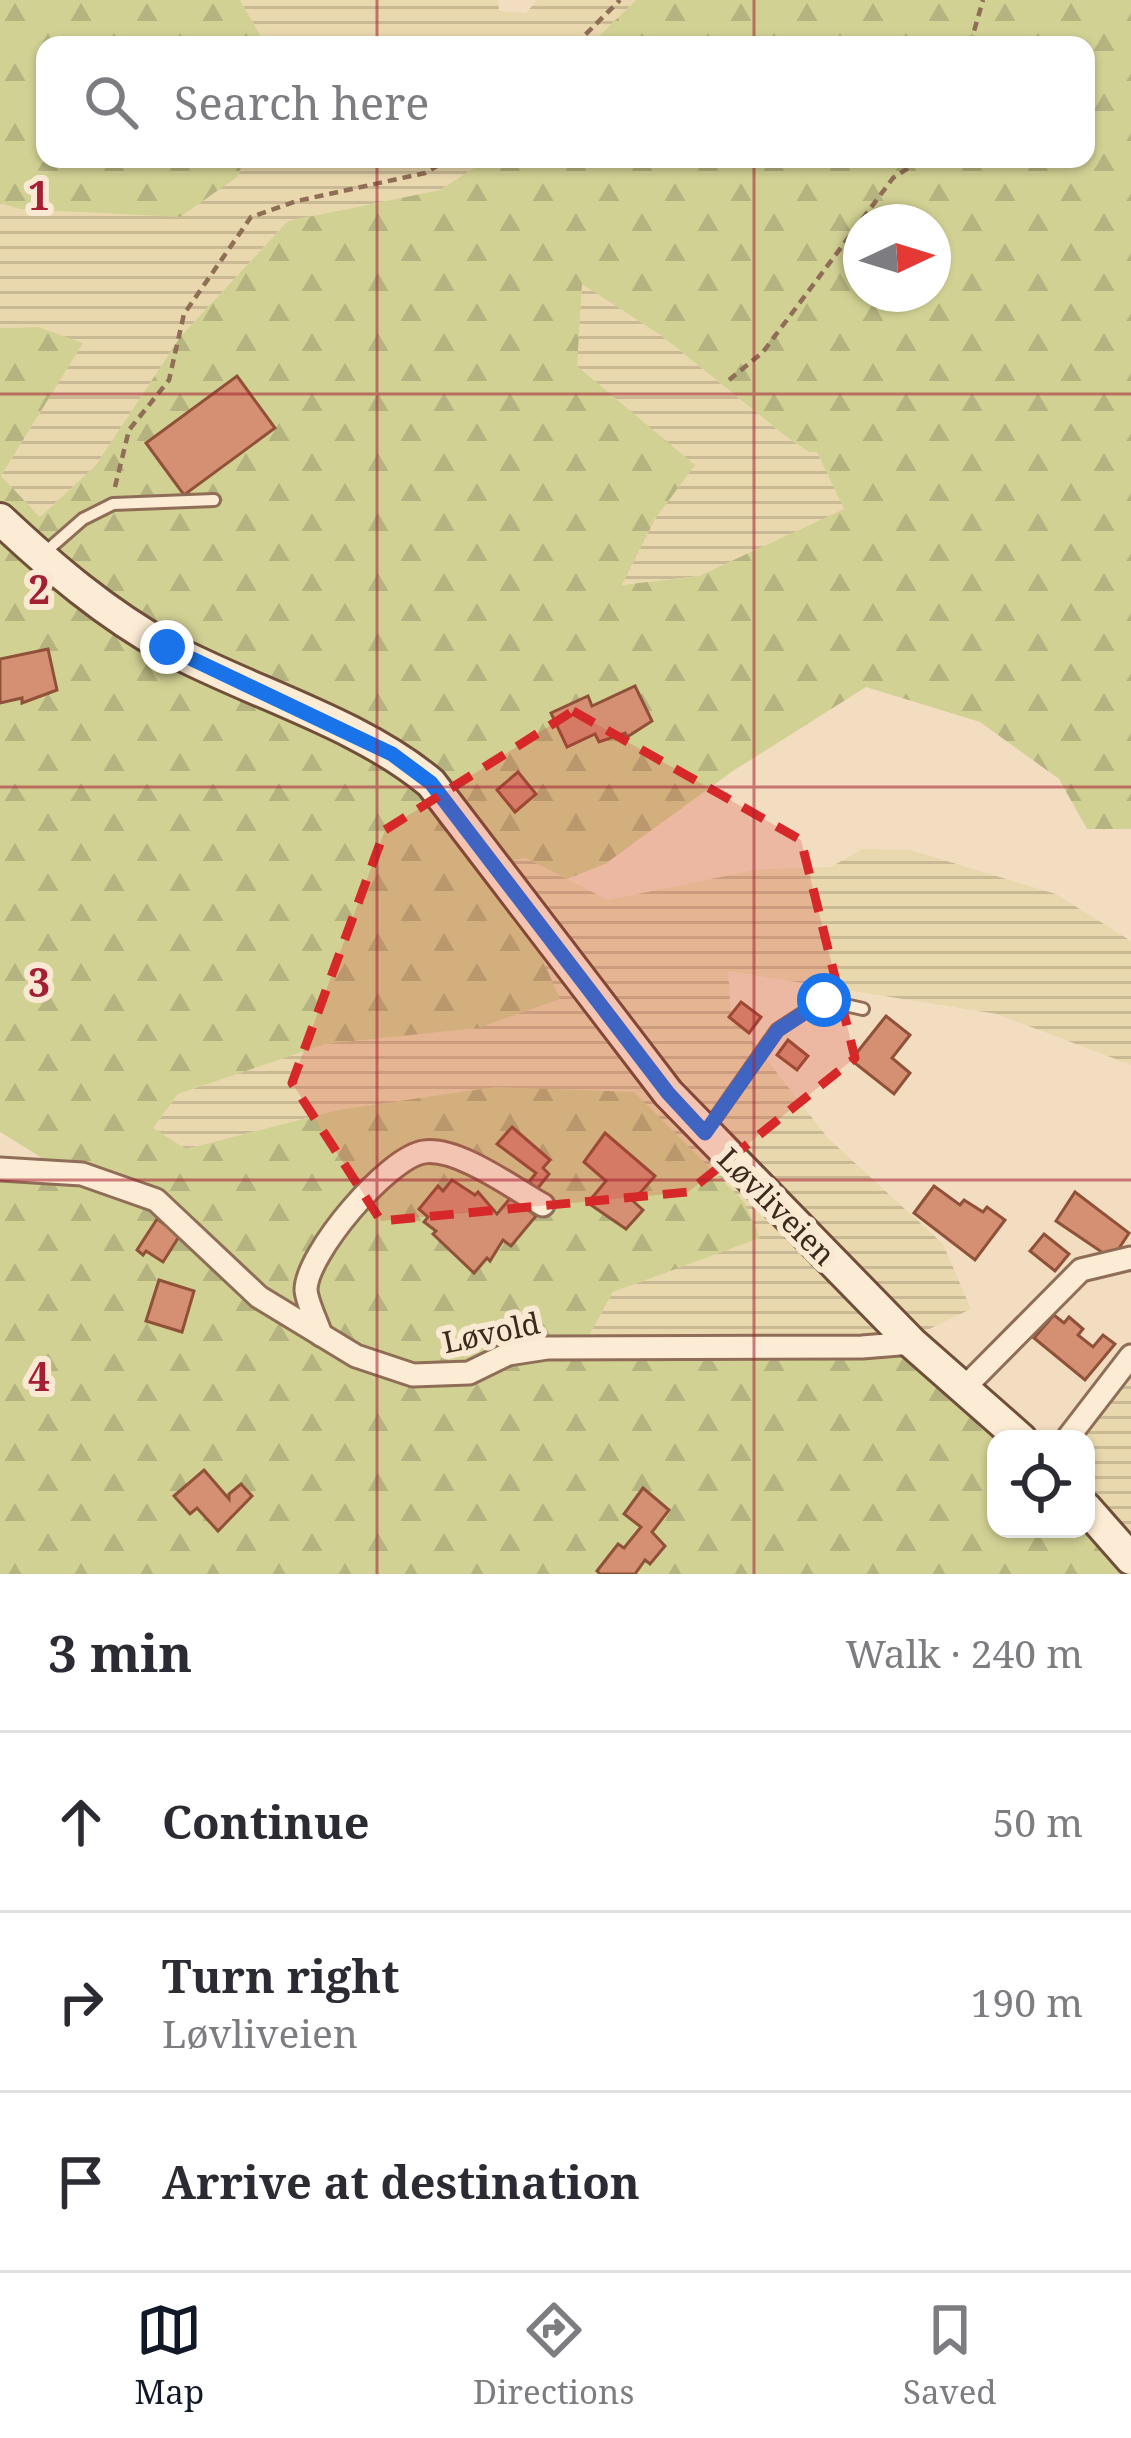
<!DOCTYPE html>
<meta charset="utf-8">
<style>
:root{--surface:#fff;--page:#f2f2f3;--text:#2b2b33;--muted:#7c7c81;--line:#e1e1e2;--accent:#111827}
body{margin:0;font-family:"Noto Serif",serif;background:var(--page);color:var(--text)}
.controls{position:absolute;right:36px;bottom:36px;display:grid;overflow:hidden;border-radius:24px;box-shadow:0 3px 9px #0004}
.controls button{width:108px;height:108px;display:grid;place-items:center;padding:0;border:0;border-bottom:3px solid var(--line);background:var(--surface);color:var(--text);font:60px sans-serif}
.compass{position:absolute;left:843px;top:204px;width:108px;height:108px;border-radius:50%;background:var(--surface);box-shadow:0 3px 9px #0004;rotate:86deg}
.stop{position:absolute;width:36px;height:36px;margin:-27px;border:9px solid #1a73e8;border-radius:50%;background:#fff}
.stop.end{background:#1a73e8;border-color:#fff;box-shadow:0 3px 12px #0008}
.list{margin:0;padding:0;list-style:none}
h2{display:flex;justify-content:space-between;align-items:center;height:156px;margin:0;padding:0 48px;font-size:51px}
h2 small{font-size:39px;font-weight:400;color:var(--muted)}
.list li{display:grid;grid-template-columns:78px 1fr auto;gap:36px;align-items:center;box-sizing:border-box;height:180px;padding:0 48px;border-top:3px solid var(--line)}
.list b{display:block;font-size:45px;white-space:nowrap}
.list p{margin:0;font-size:39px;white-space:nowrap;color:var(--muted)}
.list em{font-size:39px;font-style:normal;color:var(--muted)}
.icon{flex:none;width:66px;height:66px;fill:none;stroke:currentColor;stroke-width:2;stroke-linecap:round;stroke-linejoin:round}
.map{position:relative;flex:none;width:1131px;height:1574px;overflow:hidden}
.search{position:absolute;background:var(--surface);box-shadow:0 3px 9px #0004;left:36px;right:36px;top:36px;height:132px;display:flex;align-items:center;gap:30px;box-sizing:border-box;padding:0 42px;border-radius:24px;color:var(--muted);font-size:45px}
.sheet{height:696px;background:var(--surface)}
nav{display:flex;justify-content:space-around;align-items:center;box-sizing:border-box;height:168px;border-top:3px solid var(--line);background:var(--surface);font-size:33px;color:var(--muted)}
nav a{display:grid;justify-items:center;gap:6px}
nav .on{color:var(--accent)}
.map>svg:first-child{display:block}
</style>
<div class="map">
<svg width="1131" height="1574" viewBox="0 0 1131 1574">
<defs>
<pattern id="farmland-rules" width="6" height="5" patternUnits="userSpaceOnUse" patternTransform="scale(3)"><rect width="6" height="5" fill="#e9d8ad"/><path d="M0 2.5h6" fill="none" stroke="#c9b994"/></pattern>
<pattern id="forest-firs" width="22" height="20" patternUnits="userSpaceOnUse" patternTransform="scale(3)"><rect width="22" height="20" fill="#d2d194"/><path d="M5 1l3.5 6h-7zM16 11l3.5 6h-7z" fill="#b5b37f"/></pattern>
</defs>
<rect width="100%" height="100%" fill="#f3ddc1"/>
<!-- farmland -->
<g fill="url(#farmland-rules)">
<polygon points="240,0 498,0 499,11 526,13 537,0 636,0 590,45 266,45"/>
<polygon points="245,159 488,159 440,190 288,221 181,336 96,465 40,517 1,476 82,344 38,327 0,328 0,203 29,208 237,177"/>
<polygon points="582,283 662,336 788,438 809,452 817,452 845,509 699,576 620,585 655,519 694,465 576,366"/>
<polygon points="862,849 910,850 1056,894 1131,941 1131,1065 997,1014 728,971 731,1014 828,1138 943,1244 971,1309 902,1342 585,1342 613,1292 759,1237 338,1110 186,1149 153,1128 178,1094 325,1043 478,1028 486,865 526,858 608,900 760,869 831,867"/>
<polygon points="1131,1368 1131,1553 1088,1495 1086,1439 1077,1439"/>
</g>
<!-- forest -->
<g fill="url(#forest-firs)" fill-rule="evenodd">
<polygon points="0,0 240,0 266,45 45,45 45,159 245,159 237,177 180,217 21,209 0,203"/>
<path d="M 636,0 L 1131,0 L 1131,829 L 1087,829 L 1059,779 L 980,722 L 866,687 L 733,771 L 605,864 L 567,879 L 526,858 L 487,865 L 531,933 L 560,999 L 478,1028 L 325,1044 L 178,1094 L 153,1128 L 186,1149 L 338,1110 L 495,1087 L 634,1092 L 745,1203 L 760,1238 L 613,1292 L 586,1341 L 902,1342 L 1003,1439 L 996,1439 L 996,1529 L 1086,1529 L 1131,1561 L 1131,1574 L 0,1574 L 0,1171 L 51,1170 L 39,1156 L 0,1132 L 0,328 L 38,327 L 83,343 L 1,476 L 40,517 L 96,465 L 181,336 L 288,221 L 440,190 L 488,159 L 1086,159 L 1086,45 L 590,45 ZM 861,222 L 933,222 L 933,294 L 861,294 ZM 582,284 L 662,336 L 788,438 L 809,452 L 817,452 L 844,509 L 699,576 L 622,585 L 655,519 L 695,465 L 577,366 Z"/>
</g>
<!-- building -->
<g fill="#d58f73" stroke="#905139" stroke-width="3">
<polygon points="237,376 275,428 184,495 146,443"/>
<polygon points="48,649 57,690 22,703 22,698 0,703 0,659"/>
<polygon points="635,686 652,721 627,737 625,733 599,742 595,734 567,747 551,713 588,696 592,706"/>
<polygon points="518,772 536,794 515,812 497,790"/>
<polygon points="741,1002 761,1017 749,1033 729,1017"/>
<polygon points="886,1016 910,1035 892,1058 910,1073 894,1094 851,1060"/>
<polygon points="788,1040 808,1056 797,1070 777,1055"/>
<polygon points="512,1127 550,1160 543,1168 549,1174 537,1189 529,1182 536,1173 497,1144"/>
<polygon points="605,1133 655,1176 633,1201 643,1210 626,1229 591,1205 594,1202 591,1199 606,1181 584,1162"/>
<polygon points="452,1180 475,1195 478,1192 497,1214 512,1196 536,1216 511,1246 503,1240 490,1261 487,1258 474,1273 433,1234 436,1231 424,1222 428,1217 419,1209 438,1186 443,1191"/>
<polygon points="934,1186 960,1205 964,1200 983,1212 987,1207 1005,1220 975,1260 914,1213"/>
<polygon points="1075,1192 1129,1233 1112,1259 1056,1221"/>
<polygon points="157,1219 180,1235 163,1262 146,1251 143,1255 137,1250"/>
<polygon points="1044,1234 1069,1254 1055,1271 1030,1251"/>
<polygon points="159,1280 194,1291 182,1332 146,1321"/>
<polygon points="1054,1315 1064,1323 1069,1317 1083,1329 1078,1335 1093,1347 1103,1335 1115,1344 1085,1380 1034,1338"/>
<polygon points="204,1470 229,1499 229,1494 241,1484 252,1496 218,1531 197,1508 190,1514 174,1496"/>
<polygon points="643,1488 669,1510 652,1532 665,1546 650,1564 645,1560 635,1574 600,1574 597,1571 618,1544 624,1548 641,1527 624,1514"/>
</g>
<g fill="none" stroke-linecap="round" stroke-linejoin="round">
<!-- service casing -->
<g stroke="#8f6d56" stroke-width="16">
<g id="service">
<polyline points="43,554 83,519 113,504 214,500"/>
<polyline points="707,1130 777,1030 823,1000 863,1009"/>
</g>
</g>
<!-- minor casing -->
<g stroke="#8f6d56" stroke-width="27">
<g id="minor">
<polyline points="0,1169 82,1174 156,1200 259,1297 356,1356 413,1375 469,1373 508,1354 547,1348 862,1347 912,1343"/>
<path d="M 321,1335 C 317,1322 307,1303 306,1290 C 306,1254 388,1157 424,1152 C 458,1147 514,1189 543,1205"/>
<polyline points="966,1386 1081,1270 1131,1258"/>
<polyline points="1067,1439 1131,1356"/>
</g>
</g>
<!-- secondary casing -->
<g stroke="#704e39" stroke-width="36">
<g id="secondary">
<path d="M 0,519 C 51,567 106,614 168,648 C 252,693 358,722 431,783 L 668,1093 L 912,1343 L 1021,1439"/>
<polyline points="1086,1508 1131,1559"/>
</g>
</g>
<!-- path -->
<g stroke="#8f6d56" stroke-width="4.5" stroke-dasharray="9 6" stroke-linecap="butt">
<polyline points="575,45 620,0"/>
<polyline points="970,45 983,0"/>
<polyline points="729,380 763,352 893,178 922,159"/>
<polyline points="115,487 129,430 169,380 184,314 251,217 297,201 425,173 449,159"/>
</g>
<!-- service -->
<use href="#service" stroke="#fcecd5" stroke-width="10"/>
<!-- minor -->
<use href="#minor" stroke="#fcecd5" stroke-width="21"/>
<!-- secondary -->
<use href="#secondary" stroke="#fcecd5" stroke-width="30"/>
</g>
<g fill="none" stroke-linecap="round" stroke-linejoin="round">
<!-- route -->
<polyline stroke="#1a73e8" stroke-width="15" points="167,647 392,754 431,783 668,1093 705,1133 778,1030 824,1000"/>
</g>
<!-- marked area -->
<path fill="#d62828" fill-opacity="0.2" stroke="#d62828" stroke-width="9" stroke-dasharray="24 15" stroke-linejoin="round" d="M 573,711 L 801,840 L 855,1058 L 688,1192 L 381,1221 L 292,1083 L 385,830 Z"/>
<!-- grid -->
<path fill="none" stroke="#a41f31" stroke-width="3" stroke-opacity="0.55" d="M 377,0 L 377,45M 754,0 L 754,45M 377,159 L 377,1574M 754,159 L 754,1574M 0,394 L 1131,394M 0,787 L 1131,787M 0,1180 L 1131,1180"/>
<g text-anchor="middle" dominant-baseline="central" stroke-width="12" stroke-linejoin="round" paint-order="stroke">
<!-- street labels -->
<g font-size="30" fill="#3d281c" stroke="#f9e9d2">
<text transform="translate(777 1206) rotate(45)">Løvliveien</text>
<text transform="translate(491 1332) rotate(-12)">Løvold</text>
</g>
</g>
<g font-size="39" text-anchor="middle" font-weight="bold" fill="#a41f31" stroke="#f9e9d2" stroke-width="12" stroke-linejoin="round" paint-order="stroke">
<text x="39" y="210">1</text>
<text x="39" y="604">2</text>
<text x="39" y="997">3</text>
<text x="39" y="1391">4</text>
</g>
</svg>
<div class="controls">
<button><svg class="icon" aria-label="locate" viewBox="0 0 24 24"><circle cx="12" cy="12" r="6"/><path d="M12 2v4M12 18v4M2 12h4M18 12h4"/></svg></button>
</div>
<svg class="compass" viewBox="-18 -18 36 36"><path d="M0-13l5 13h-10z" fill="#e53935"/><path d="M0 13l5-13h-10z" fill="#7c7c81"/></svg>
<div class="stop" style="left:824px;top:1000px"></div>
<div class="stop end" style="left:167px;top:647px"></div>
<div class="search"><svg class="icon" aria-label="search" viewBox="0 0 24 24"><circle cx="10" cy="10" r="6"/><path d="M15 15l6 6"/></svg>Search here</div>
</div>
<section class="sheet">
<h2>3 min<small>Walk · 240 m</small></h2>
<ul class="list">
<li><svg class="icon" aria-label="ahead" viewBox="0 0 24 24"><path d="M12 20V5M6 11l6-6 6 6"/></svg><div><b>Continue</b></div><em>50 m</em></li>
<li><svg class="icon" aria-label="right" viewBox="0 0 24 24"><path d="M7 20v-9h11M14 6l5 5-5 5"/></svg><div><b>Turn right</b><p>Løvliveien</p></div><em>190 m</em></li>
<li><svg class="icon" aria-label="arrive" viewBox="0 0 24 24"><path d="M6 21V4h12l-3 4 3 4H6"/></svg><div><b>Arrive at destination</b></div></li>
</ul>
</section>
<nav>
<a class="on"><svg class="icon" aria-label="map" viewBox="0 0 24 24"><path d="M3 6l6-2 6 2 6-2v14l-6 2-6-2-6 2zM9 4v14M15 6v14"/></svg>Map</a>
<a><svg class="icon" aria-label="directions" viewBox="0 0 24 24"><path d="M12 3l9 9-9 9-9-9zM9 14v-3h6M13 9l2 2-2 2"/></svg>Directions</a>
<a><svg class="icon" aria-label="saved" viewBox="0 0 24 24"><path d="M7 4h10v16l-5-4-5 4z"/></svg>Saved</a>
</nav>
